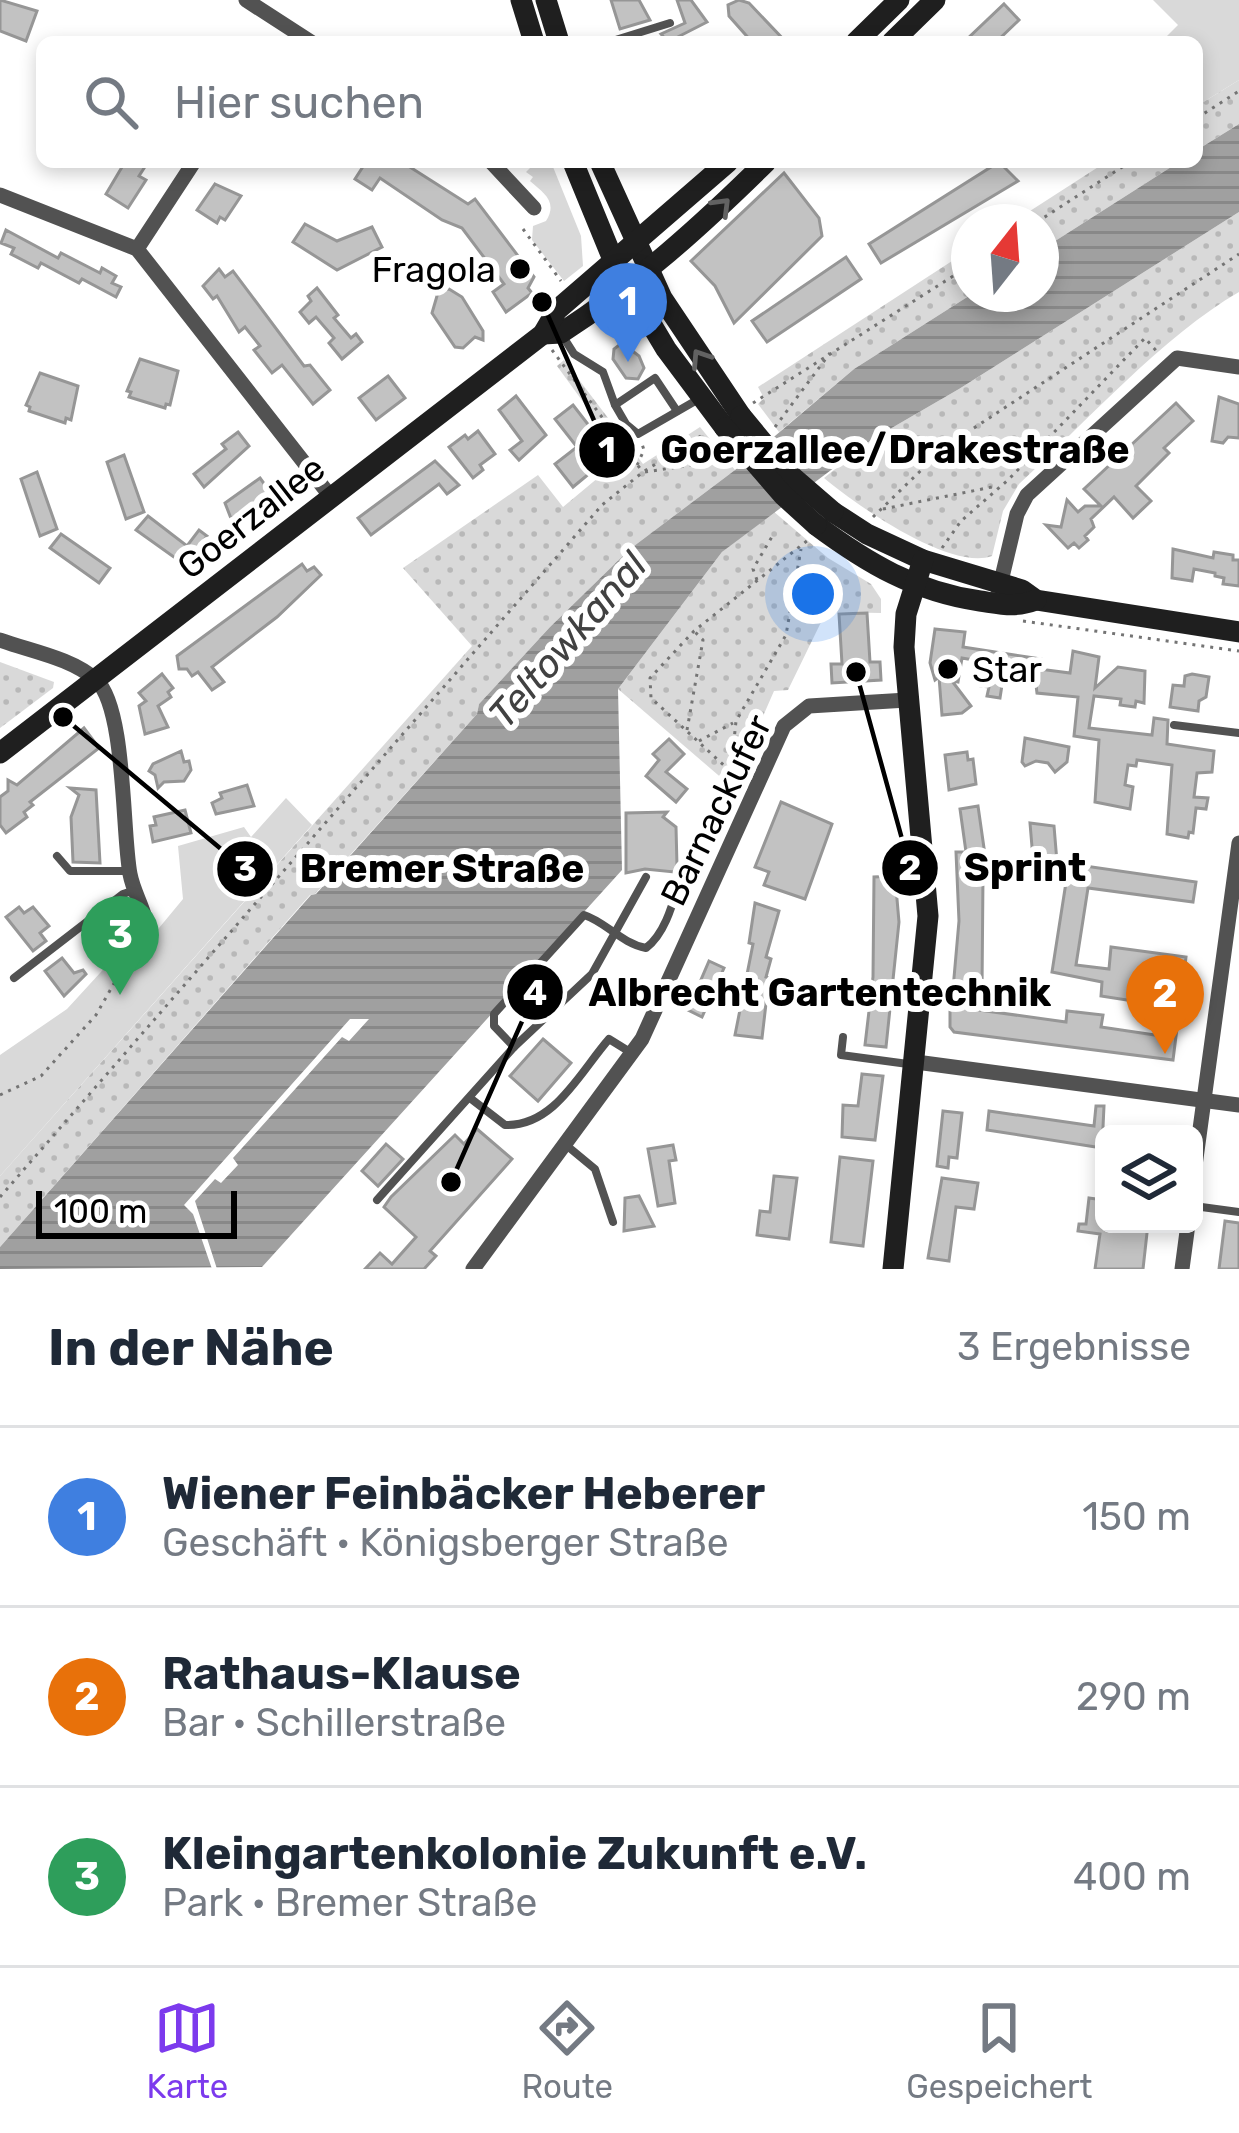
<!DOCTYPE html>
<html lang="de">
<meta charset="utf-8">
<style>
:root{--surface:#fff;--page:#f2f2f3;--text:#1f2937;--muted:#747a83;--line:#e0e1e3;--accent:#7c3aed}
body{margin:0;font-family:Rubik,sans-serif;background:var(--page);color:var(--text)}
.controls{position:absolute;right:36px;bottom:36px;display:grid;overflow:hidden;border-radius:18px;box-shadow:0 6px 18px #0003}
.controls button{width:108px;height:108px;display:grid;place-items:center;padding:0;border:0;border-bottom:3px solid var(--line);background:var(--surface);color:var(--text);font:60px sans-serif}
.compass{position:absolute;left:951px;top:204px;width:108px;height:108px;border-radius:50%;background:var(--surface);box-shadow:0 6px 18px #0003;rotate:17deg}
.scale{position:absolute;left:36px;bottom:30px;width:201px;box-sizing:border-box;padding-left:12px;border:6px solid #000;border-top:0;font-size:33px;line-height:42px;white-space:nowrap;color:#000;-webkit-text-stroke:9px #fff;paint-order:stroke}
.you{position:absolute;left:813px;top:594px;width:42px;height:42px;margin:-30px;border:9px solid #fff;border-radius:50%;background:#1a73e8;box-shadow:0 0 0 18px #1a73e833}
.badge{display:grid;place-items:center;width:78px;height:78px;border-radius:50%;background:var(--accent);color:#fff;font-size:39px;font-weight:700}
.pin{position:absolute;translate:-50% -99px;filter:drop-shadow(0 3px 6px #0008)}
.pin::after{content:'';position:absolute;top:63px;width:42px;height:36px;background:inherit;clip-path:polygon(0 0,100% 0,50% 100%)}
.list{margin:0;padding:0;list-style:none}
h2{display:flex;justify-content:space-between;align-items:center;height:156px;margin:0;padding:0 48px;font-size:51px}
h2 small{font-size:39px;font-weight:400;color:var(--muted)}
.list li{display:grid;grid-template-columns:78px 1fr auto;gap:36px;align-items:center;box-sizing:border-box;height:180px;padding:0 48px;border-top:3px solid var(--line)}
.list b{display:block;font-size:45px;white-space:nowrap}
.list p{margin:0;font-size:39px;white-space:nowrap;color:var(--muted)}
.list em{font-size:39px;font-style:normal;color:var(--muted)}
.icon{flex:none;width:66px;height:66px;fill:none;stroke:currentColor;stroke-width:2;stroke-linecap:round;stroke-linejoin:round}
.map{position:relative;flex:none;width:1239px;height:1269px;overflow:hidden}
.search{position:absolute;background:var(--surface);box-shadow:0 6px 18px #0003;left:36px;right:36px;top:36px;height:132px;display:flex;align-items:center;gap:30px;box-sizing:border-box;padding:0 42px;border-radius:18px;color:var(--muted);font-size:45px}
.sheet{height:696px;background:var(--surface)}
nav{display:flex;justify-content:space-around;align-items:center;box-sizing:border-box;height:168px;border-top:3px solid var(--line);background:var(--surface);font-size:33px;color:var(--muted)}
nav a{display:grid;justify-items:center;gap:6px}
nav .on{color:var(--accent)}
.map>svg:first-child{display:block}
</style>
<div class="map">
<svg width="1239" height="1269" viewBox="0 0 1239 1269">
<defs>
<pattern id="park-dots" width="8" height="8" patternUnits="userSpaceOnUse" patternTransform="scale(3)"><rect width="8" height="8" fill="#d9d9d9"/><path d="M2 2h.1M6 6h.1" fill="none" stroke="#b8b8b8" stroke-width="1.8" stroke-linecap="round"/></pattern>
<pattern id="water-rules" width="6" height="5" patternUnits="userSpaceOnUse" patternTransform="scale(3)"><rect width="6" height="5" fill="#a0a0a0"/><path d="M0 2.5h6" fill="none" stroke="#888"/></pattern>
</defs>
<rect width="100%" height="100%" fill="#fff"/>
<!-- green -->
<g fill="#d9d9d9">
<polygon points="1153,0 1239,0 1239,80 1197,106 1197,42 1161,42 1178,25"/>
<path d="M 536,162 L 551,162 L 581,236 L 583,266 L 564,281 L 532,240 L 533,226 L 546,221 C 558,202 544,193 530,181 L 533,177 L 526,172 Z"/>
<polygon points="286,798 312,825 0,1176 0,1055 67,1009 122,949 135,957 183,899 178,846 244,827 251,837"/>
</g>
<!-- park -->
<g fill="url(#park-dots)">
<polygon points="1239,80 1239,124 1197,150 1197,106"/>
<polygon points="1106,162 1179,162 1041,250 1041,222 1013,222"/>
<path d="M 1239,212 L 1239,292 C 1164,335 1084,424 1019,484 L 1003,511 L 992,556 C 950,571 856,505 824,478 L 871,440 L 959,389 Z"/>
<polygon points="969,250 972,294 854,369 779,432 758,404 764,398 758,387"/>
<polygon points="564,360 643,464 700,427 735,470 630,549 550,627 479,704 477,714 315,894 310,895 0,1247 0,1176 472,646 403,568 538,475 563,507 623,457 557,366"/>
<polygon points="773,511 828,558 871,584 881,599 881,613 826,612 788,690 774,691 732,787 618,689 722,552"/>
<polygon points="0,662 54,682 53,688 0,728"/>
</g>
<!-- water -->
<polygon fill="url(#water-rules)" points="1239,124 1239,212 959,389 871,440 722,552 618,689 622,870 262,1267 0,1269 0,1247 311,895 316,894 477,714 479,704 550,627 630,549 735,470 854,369 972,294 1041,294 1041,250 1179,162 1197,162 1197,150"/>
<!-- pier -->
<polygon fill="#fff" points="350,1019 369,1019 349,1041 342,1037 233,1158 238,1165 221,1183 215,1179 195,1201 217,1269 212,1269 193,1214 184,1205"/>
<!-- building -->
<g fill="#c2c2c2" stroke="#969696" stroke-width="3">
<polygon points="0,0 37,11 26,41 0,31"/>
<polygon points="611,0 639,0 650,20 620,29"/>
<polygon points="677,0 691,0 707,22 668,42 661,34 685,23"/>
<polygon points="739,0 749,3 786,42 752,42 729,16 728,5"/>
<polygon points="1004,4 1019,20 996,42 964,42"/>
<polygon points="125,162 148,162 139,176 146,180 128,208 106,194"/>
<polygon points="366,162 402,162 468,204 475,199 534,277 528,288 532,293 506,312 493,292 504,284 462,228 442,220 380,178 372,190 355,179"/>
<polygon points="999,162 1018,181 881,263 869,244"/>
<polygon points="784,173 819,218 822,236 734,323 715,286 691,261"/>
<polygon points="215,184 241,196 225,220 220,217 217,223 197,210"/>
<polygon points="305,224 337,241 372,227 382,247 337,270 293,242"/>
<polygon points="6,230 58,258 61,253 100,273 102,268 116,276 112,283 121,287 116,297 82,279 79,283 41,263 38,268 11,254 14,248 1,243"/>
<polygon points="846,257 861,279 767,342 752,321"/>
<polygon points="219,269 225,277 233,271 304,366 310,365 330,390 313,404 282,365 272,373 254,350 260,346 245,327 239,332 217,296 213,299 203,286"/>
<polygon points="317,288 338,315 334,318 351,338 356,334 362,342 342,359 329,343 334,338 316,317 309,323 300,312 311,301 308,296"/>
<polygon points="449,289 462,297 483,331 483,340 475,337 463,348 455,347 432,313 437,296 433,290"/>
<polygon points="622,343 639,356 644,368 638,379 626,378 613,359 614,349"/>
<polygon points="140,359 178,371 170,405 166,404 165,408 129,397 131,392 127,391"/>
<polygon points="40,373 78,386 71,420 66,418 65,423 29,411 30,407 26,405"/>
<polygon points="388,376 405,398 376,420 359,398"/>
<polygon points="516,396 546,435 519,460 510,450 522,441 499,410"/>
<polygon points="1219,397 1239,404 1239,438 1228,437 1223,443 1212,441"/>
<polygon points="1176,403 1193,421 1164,448 1169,453 1136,486 1151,501 1133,518 1114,497 1091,519 1094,527 1085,536 1088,540 1079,548 1074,543 1068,548 1046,525 1061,527 1067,500 1078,512 1085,506 1101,506 1084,489"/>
<polygon points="573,405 604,445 582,462 590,473 573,487 555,464 577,447 555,419"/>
<polygon points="478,431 495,454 480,465 483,470 473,478 449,447 465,435 468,439"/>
<polygon points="238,432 249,446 204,487 194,474 226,449 222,444"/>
<polygon points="124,455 144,512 126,519 107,462"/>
<polygon points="435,461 459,485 447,494 439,484 371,535 358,518"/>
<polygon points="37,472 57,529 40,536 21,479"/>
<polygon points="260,478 273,496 239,521 237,518 232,521 225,503"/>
<polygon points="148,516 187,546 199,530 207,536 185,565 136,530"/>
<polygon points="61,534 110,568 99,583 50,548"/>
<polygon points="1173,549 1213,558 1214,552 1233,555 1233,560 1239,560 1239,586 1223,584 1224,578 1215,576 1215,573 1194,569 1192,581 1172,578"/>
<polygon points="302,564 307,571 314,567 321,575 277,617 212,667 224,682 212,690 198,672 192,676 187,669 179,669 177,656"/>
<polygon points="867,613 870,662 880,662 881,680 832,683 831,664 842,664 839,614"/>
<polygon points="935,629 965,632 963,647 1041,659 1039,669 1070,673 1073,651 1099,657 1095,688 1118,667 1145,671 1144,703 1136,701 1135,707 1120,705 1121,699 1094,696 1089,728 1152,735 1154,718 1168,720 1167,744 1214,751 1212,772 1197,773 1194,797 1208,798 1206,809 1196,808 1193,833 1189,832 1188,838 1167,834 1172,765 1137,760 1136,766 1128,765 1125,785 1133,787 1130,809 1095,802 1099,740 1074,736 1078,697 1037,693 1035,677 1004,672 1000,698 987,696 989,687 981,686 985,662 962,658 958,682 952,681 971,706 962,713 942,715 939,677 935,680 930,663"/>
<polygon points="162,674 173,688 168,692 171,697 158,706 168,727 145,734 139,706 146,701 139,693"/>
<polygon points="1192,674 1209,677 1206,697 1199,701 1198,711 1170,707 1173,685 1184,686 1185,676"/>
<polygon points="84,728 99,748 30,802 33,805 24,812 27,817 6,833 0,825 0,797 8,791 8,780 17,785"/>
<polygon points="1025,738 1069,747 1067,762 1055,772 1048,763 1036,761 1025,766 1022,762"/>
<polygon points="669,739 684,754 666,772 687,789 676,802 646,776 659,760 653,754"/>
<polygon points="181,751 184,762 189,761 191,770 184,781 164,782 158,788 155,775 149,771 153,764"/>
<polygon points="967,752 968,760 973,759 976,784 949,790 945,755"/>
<polygon points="247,785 254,806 216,814 212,803 222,798 220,793"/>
<polygon points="70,788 96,790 100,863 73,862 71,817 79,795"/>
<polygon points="781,802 832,824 805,899 764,885 769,872 755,867"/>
<polygon points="978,806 985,855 991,861 983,876 982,990 953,989 959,921 956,852 966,852 960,809"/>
<polygon points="185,810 191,833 153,842 150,826 156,825 154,817"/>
<polygon points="667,812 663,817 676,827 677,866 674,872 645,869 626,873 626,813"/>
<polygon points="1030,823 1054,826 1057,862 1196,882 1193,902 1088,888 1076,965 1109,969 1111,947 1186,957 1173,1060 954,1032 950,1027 950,1006 1066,1022 1067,1011 1103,1015 1101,1027 1155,1035 1159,1005 1101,996 1102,982 1052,972 1067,876 1050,874 1052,862 1033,859"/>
<polygon points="895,876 899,922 886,1047 865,1045 873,977 874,877"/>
<polygon points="755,903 779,911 766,957 771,959 766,977 769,978 762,1038 735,1035 753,944 749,943"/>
<polygon points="19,907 24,913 33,907 49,926 40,933 46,941 33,951 6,917"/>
<polygon points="62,958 74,973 83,970 86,974 64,996 45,971"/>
<polygon points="709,961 724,968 702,1017 688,1010"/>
<polygon points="543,1039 571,1063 538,1101 510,1076"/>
<polygon points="862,1074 883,1076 875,1140 842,1137 843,1105 858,1106"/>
<polygon points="1096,1106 1104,1106 1102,1148 987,1130 989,1111 1094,1126"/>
<polygon points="943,1111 962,1113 957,1158 949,1157 948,1168 937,1166"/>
<polygon points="477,1129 512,1159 430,1251 436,1256 424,1269 365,1269 380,1253 392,1264 416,1237 384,1207 391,1197 455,1135 464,1144"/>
<polygon points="386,1144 403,1159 378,1186 362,1171"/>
<polygon points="673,1145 676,1160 669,1161 675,1203 658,1206 648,1149"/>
<polygon points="840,1157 873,1161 863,1246 831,1242"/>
<polygon points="774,1176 797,1178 789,1239 757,1235 760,1211 770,1212"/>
<polygon points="942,1178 978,1183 974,1209 956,1207 949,1261 928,1258"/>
<polygon points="639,1196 654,1226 624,1231 625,1198"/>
<polygon points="1089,1198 1104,1200 1104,1224 1148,1224 1143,1269 1095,1269 1100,1234 1078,1231 1079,1224 1086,1224"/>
<polygon points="1225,1221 1239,1223 1239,1269 1219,1269"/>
</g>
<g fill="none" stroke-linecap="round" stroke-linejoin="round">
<!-- path -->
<g stroke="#747474" stroke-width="3" stroke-dasharray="3 6" stroke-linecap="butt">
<polyline points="1197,118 1239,91"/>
<polyline points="524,166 532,162"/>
<polyline points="1037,222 1130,162"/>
<polyline points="523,229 561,281"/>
<polyline points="552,350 642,471"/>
<polyline points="753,403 969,266"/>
<polyline points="775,427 830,353"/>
<polyline points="637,465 644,450 641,441"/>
<polyline points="645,472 725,460"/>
<polyline points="883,509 997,486"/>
<polyline points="873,517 945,447 1239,254"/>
<polyline points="942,548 961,521 1008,480 1145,338 1159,354"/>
<polyline points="757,580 753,569 773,535"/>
<polyline points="1023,621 1239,651"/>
<polyline points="687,730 703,640 694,631"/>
<polyline points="699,741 733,723"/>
<polyline points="731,770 736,721 786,635 801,549"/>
<polyline points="743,783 651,698 650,678 694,631 808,540"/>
<polyline points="0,1095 41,1076 96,1015 124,966"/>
<polyline points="0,1197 602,505 643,472 704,434"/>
</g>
<!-- lane -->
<g stroke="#525252" stroke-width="8">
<polyline points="609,42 670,23"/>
<polyline points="562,335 574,354 603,372 615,405 655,378 677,411"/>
<polyline points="615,405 626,424 638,434 697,400"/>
<polyline points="1174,725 1239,733"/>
<polyline points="57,856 70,871 128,871"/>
<polyline points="130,954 141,938 145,918"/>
<polyline points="14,978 123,894 132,891"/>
<polyline points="843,1037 841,1055 908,1064"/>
<path d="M 514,1047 L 494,1026 L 494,1014 L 584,915 C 606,922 621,943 646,948 C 667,932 674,898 682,873"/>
<path d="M 470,1098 L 505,1125 C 554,1127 580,1072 609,1039 L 630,1052"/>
<polyline points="566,1145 595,1169 613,1222"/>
<polyline points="377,1200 514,1047 592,974 646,877"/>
<polyline points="1194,1206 1239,1212"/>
</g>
<!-- street -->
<g stroke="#525252" stroke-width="15">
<polyline points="246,0 311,42"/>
<polyline points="491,162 534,208"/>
<polyline points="0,195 137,249 331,497"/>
<polyline points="137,249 194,162"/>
<polyline points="998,594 1017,514 1027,495 1177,358 1239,367"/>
<path d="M 0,640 C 30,651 72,658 96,680 C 126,707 122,832 130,874 C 133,890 141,903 145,918"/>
<polyline points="916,1062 1239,1105"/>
<polyline points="1194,1173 1239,843"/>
<polyline points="473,1269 642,1039 784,726 809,706 907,700"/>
<polyline points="1182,1269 1188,1224"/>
</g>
<!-- secondary -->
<g stroke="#1f1f1f" stroke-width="21">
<polyline points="521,0 534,42"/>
<polyline points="546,0 559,42"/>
<polyline points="856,42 899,0"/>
<polyline points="892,42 935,0"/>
<polyline points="573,162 614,262 666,349 725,428"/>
<polyline points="600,162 662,298 741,416"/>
<path d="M 543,334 L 561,333 C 637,284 702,225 766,162"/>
<polyline points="833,512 867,534 923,560 1022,590 1036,600 1239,632"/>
<path d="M 816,525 C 867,563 916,592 980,601 C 1001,604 1015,608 1036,600"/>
<polyline points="0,753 543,334 557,310 728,162"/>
<polyline points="893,1269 928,916 904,647 906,614 923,560"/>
</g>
<!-- secondary-bridge -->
<g stroke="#1f1f1f" stroke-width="21">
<polyline points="741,416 789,474 833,512"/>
<polyline points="725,428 783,495 816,525"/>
</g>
</g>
<!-- one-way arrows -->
<defs><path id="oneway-chevron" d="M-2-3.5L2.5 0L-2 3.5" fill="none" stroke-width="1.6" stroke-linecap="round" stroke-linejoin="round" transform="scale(3)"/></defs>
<g stroke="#626262">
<use href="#oneway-chevron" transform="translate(722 206) rotate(-45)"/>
<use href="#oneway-chevron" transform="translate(700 358) rotate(-123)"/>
</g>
<!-- markers -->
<g fill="#000" stroke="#fff" stroke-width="4.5">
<circle cx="520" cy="269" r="12"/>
<circle cx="948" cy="669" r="12"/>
</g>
<g text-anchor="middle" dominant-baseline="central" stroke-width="12" stroke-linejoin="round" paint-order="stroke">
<!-- poi labels -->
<g font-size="36" fill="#000" stroke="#fff" text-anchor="end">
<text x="496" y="269">Fragola</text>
<text x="972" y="669" text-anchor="start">Star</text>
</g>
<!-- street labels -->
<g font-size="36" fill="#000" stroke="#fff">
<text transform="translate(251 517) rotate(-38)">Goerzallee</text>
<text transform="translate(716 810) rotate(-64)">Barnackufer</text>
</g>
<!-- water labels -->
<g font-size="39" font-style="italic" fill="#414141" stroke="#fff">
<text transform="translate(568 640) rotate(-49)">Teltowkanal</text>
</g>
</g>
<!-- callouts -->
<path fill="none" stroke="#000" stroke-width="4.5" d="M542 302L607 450M856 672L910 868M63 717L245 869M451 1182L535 992"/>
<g fill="#000" stroke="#fff" stroke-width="4.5">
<circle cx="542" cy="302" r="12"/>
<circle cx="856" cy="672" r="12"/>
<circle cx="63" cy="717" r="12"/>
<circle cx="451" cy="1182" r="12"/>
<circle cx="607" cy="450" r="30"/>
<circle cx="910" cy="868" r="30"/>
<circle cx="245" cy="869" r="30"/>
<circle cx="535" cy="992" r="30"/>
</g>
<g font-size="36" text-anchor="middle" font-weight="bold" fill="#fff">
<text x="607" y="462">1</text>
<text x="910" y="880">2</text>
<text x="245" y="881">3</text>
<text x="535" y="1005">4</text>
</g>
<g font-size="39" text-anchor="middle" font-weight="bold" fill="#000" stroke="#fff" stroke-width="12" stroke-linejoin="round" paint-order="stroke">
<text x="895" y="463">Goerzallee/Drakestraße</text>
<text x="1025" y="881">Sprint</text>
<text x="442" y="882">Bremer Straße</text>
<text x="820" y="1006">Albrecht Gartentechnik</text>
</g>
</svg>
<div class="controls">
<button><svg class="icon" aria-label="layers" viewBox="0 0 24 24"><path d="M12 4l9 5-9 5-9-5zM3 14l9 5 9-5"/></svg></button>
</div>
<svg class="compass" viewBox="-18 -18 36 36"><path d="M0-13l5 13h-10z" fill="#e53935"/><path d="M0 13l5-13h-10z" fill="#747a83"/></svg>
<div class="scale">100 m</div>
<div class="you"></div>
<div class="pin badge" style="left:628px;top:362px;background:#3f7fe0">1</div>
<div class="pin badge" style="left:1165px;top:1054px;background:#e8710a">2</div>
<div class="pin badge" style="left:120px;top:995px;background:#2e9e5b">3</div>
<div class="search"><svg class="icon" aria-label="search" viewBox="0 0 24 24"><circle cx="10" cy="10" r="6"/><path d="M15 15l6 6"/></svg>Hier suchen</div>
</div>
<section class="sheet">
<h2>In der Nähe<small>3 Ergebnisse</small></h2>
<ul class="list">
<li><span class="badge" style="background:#3f7fe0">1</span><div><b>Wiener Feinbäcker Heberer</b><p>Geschäft · Königsberger Straße</p></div><em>150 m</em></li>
<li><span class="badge" style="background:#e8710a">2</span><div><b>Rathaus-Klause</b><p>Bar · Schillerstraße</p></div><em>290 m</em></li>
<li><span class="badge" style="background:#2e9e5b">3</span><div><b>Kleingartenkolonie Zukunft e.V.</b><p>Park · Bremer Straße</p></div><em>400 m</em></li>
</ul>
</section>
<nav>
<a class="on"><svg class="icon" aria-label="map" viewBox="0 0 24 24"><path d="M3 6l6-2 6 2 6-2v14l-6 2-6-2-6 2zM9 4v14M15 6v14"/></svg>Karte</a>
<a><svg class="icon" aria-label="directions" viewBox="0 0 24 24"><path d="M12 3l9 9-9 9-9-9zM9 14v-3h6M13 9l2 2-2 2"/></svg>Route</a>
<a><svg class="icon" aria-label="saved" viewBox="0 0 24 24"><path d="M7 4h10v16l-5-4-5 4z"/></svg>Gespeichert</a>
</nav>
